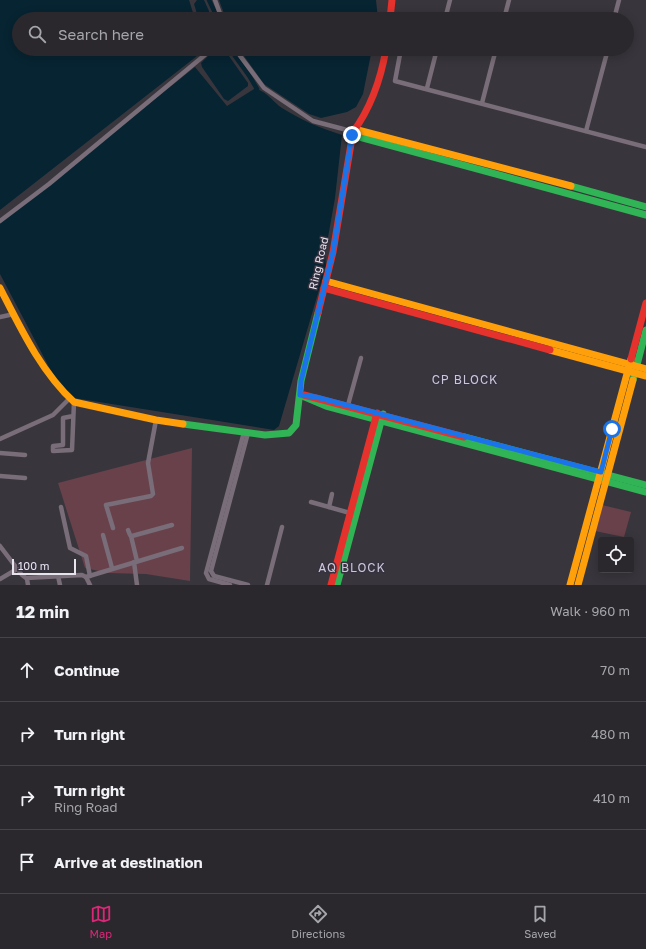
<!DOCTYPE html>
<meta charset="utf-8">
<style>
:root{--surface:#2a282d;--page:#323035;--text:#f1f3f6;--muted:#a5a6aa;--line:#464449;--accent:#db2777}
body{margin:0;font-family:"Golos Text",sans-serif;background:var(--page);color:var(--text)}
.controls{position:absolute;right:12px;bottom:12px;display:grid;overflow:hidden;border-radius:4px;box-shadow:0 2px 10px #0003}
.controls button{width:36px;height:36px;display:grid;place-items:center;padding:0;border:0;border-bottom:1px solid var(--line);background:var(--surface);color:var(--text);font:20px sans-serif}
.scale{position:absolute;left:12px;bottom:10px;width:64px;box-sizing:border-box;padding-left:4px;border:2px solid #e7e4ed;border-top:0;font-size:11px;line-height:14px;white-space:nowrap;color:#e7e4ed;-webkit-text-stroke:3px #373240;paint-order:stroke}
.stop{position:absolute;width:12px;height:12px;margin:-9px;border:3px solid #1a73e8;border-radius:50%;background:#fff}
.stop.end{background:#1a73e8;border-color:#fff;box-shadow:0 1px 4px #0008}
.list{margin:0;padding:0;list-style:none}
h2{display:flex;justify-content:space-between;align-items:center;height:52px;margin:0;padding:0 16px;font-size:17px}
h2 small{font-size:13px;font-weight:400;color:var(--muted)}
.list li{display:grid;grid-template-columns:26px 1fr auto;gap:12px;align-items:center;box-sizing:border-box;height:64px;padding:0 16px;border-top:1px solid var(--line)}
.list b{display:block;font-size:15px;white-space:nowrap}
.list p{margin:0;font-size:13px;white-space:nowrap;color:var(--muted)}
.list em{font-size:13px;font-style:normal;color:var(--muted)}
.icon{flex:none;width:22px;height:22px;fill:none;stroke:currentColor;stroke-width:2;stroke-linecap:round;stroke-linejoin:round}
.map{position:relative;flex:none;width:646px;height:585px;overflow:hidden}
.search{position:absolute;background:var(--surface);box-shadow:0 2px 10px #0003;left:12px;right:12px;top:12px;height:44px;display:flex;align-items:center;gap:10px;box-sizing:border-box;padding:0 14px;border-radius:22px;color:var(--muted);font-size:15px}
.sheet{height:308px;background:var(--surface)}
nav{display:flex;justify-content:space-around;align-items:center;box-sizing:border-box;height:56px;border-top:1px solid var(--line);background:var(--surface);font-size:11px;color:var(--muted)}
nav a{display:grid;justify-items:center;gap:2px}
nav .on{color:var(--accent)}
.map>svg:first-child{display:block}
</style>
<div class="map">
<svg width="646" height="585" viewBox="0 0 646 585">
<rect width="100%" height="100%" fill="#38363c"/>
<!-- green -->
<g fill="#69414b">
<polygon points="192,448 190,581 146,574 108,573 85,568 58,483"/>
<polygon points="602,505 631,512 624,537 595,531"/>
</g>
<!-- water -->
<g fill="#072432">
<polygon points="0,0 189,0 195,19 19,19 19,49 206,49 0,210"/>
<polygon points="197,0 204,0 209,11 209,15 201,19 198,17 194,4"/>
<polygon points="219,0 376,0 378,19 226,19"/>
<polygon points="215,49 224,49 248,83 248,86 228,101 224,99 202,67 201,63"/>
<polygon points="239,49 372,49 363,94 356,107 347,112 321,118 309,114 264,84"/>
<path d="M 195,67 L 227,106 L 254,89 C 265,89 273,102 282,108 C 301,120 320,128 342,135 L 335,198 L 325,254 L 326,266 L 279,426 L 274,430 L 74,398 L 58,384 L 0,274 L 0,223 Z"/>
</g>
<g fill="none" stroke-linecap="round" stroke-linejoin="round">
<!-- canal -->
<g stroke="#072432" stroke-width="4.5">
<polyline points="209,0 218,19"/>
<polyline points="230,49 250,77 257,89"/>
</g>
<!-- street -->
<g stroke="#786d78" stroke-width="4.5">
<polyline points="215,0 222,19"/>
<polyline points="445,19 450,0"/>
<polyline points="504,19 509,0"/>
<polyline points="614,19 619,0"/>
<polyline points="235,49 264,88 313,121 347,130 352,135"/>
<polyline points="401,49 395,81 646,147"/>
<polyline points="427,88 437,49"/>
<polyline points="482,103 496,49"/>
<polyline points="586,131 608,49"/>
<polyline points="0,221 49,184 206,54 209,49"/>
<polyline points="0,317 14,314"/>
<polyline points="348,405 361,358"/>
<polyline points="73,416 63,418 63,445 53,446 53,451 72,450 74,402"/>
<polyline points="0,439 53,415 69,399"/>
<polyline points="0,453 25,455"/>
<polyline points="0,476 25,478"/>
<polyline points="311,502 350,513"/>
<polyline points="61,507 70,548 86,556 90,576"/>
<polyline points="329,507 332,494"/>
<polyline points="113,528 106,505 151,496 153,494 148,463 156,420"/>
<polyline points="128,530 130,535 132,536 172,525"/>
<polyline points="103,535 112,568"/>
<polyline points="131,536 137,561"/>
<polyline points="0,546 22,575 26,578 82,575 86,577 90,585"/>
<polyline points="134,562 137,585"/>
<polyline points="58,576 60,585"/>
<polyline points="86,577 182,548"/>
<polyline points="0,579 17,569"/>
<polyline points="27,579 28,585"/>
<polyline points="230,585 209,579 206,573 244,432"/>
<polyline points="248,585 214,576 211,571 248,433"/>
<polyline points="267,585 282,527"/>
</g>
<!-- fast -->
<g stroke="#30b455" stroke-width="7">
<polyline points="352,135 646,215"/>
<polyline points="571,186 646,207"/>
<polyline points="633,380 646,330"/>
<polyline points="300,395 326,406 646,492"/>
<polyline points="183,424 265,435 289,433 296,425 301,381 318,313"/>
<polyline points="464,437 646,485"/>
<polyline points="337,585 383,414"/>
</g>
<!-- slow -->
<g stroke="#ff9f0a" stroke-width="7">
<polyline points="354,129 571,186"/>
<polyline points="326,281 646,369"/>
<path d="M 0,288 C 20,327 41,372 74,402 L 156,420 L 183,424"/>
<polyline points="550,350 646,376"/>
<polyline points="570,585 631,359"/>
<polyline points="578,585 633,380"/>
</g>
<!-- jam -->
<g stroke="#e5322d" stroke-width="7">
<polyline points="390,19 392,0"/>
<polyline points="324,288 550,350"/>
<path d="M 318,313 L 333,252 L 353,132 C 370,109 381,78 386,49"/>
<polyline points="631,359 646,303"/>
<polyline points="304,395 464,437"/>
<polyline points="331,585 377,413"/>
</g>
</g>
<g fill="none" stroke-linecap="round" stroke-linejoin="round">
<!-- route -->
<polyline stroke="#1a73e8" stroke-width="5" points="352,135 333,252 301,381 300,395 316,397 601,472 612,429"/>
</g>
<g text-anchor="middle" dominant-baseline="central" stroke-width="3" stroke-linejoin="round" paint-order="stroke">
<!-- street labels -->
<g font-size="11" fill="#e7e4ed" stroke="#373240">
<text transform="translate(318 263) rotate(-77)">Ring Road</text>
</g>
<!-- neighbourhood labels -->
<g font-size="12" letter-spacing="1" fill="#ccc7d8" stroke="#373240">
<text x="465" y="379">CP BLOCK</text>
<text x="352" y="567">AQ BLOCK</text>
</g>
</g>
</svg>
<div class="controls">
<button><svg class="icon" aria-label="locate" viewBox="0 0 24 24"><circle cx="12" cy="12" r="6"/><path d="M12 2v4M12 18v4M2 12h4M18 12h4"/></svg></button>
</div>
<div class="scale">100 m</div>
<div class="stop" style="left:612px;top:429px"></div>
<div class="stop end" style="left:352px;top:135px"></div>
<div class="search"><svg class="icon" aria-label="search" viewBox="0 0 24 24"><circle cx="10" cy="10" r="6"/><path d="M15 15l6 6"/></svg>Search here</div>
</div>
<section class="sheet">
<h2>12 min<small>Walk · 960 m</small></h2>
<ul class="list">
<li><svg class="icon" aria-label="ahead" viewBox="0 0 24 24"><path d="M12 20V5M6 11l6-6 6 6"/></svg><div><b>Continue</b></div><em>70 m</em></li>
<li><svg class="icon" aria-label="right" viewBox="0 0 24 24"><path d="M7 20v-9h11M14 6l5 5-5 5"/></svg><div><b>Turn right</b></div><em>480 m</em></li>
<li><svg class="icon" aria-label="right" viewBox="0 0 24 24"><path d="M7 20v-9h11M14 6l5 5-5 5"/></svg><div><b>Turn right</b><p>Ring Road</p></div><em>410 m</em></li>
<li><svg class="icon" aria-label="arrive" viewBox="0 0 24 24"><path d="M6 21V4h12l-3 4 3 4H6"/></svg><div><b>Arrive at destination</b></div></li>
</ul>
</section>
<nav>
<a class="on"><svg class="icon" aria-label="map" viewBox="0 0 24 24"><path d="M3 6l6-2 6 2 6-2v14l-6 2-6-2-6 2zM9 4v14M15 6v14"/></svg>Map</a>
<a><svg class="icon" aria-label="directions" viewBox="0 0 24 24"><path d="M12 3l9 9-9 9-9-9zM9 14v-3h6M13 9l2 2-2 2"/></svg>Directions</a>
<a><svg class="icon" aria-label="saved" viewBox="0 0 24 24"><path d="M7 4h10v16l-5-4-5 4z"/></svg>Saved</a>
</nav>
